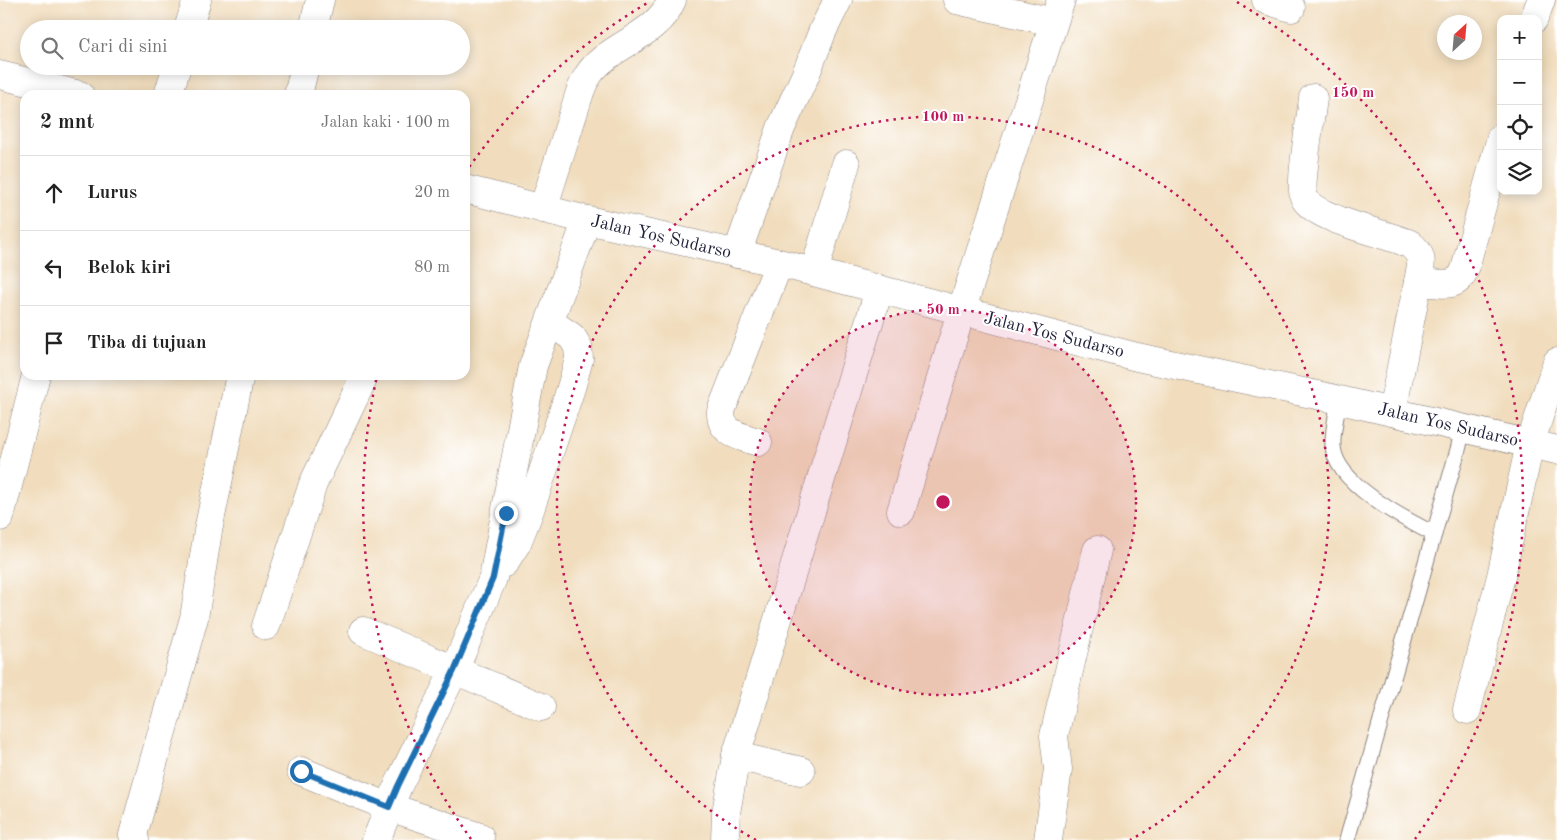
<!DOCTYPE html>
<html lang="id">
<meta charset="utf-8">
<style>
:root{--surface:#fff;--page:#f2f2f2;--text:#222;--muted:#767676;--line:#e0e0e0}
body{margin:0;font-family:"Old Standard TT",serif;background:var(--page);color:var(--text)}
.controls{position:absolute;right:15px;top:15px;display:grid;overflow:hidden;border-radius:10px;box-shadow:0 2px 12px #0003}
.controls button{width:45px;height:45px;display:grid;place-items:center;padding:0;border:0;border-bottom:1px solid var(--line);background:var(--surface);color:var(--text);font:25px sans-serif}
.compass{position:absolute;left:1437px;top:15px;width:45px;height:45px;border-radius:50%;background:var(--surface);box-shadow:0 2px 12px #0003;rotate:26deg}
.stop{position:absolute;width:15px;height:15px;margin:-11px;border:4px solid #1f6fb2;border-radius:50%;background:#fff}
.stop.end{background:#1f6fb2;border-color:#fff;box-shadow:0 1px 5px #0008}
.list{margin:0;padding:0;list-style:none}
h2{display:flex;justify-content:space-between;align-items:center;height:65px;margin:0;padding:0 20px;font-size:21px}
h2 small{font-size:16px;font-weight:400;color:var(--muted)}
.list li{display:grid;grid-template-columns:32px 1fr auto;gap:15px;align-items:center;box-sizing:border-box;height:75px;padding:0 20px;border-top:1px solid var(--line)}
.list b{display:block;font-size:19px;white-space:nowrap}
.list em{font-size:16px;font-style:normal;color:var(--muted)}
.icon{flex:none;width:28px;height:28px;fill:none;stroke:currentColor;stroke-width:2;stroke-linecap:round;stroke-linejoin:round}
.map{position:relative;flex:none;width:1557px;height:840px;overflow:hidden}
.search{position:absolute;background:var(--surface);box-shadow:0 2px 12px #0003;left:20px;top:20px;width:450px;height:55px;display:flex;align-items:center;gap:12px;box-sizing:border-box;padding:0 18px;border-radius:28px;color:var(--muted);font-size:19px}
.panel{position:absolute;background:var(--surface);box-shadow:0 2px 12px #0003;left:20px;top:90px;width:450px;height:290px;border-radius:15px}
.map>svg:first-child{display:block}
</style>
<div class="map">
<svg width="1557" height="840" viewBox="0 0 1557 840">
<rect width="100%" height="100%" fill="#fff"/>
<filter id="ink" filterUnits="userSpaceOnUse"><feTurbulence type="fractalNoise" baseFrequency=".02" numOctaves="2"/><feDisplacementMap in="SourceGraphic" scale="10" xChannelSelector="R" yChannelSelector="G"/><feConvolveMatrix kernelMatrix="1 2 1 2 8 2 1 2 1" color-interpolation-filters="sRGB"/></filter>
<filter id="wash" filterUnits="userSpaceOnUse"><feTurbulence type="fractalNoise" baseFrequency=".0096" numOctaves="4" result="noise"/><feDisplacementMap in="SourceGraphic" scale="20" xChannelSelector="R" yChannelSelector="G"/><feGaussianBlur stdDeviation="1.12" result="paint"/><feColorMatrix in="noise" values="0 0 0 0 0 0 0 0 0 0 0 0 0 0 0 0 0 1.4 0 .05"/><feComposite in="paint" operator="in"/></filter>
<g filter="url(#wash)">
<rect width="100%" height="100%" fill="#f1ddbd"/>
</g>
<g filter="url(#ink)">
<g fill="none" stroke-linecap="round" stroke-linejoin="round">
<!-- service casing -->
<g stroke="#8a807c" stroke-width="17">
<g id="service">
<path d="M 1339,400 C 1337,413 1332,432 1333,446 C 1335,483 1404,519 1434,534"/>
<polyline points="1347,840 1459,446 1462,429"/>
</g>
</g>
<!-- minor casing -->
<g stroke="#8a807c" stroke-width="29">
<g id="minor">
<polyline points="957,0 1053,22"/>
<polyline points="1266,0 1291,8"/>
<polyline points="1534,19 1541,0"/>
<polyline points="188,29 197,0"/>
<polyline points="313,29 320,0"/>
<polyline points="168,95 177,66"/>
<polyline points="298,95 305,66"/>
<path d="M 1313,98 C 1311,117 1299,184 1304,197 C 1312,219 1388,234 1410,244 C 1425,256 1421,265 1418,282 L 1392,412"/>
<path d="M 543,209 L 580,92 C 582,87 584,82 587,77 C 606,45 656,38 672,0"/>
<polyline points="737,254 781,128 805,76 823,30 838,0"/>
<polyline points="814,272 846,164"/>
<path d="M 1418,282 C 1446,283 1462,292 1468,257 L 1501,137"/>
<path d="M 758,442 C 740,436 720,434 721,411 L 779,263"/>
<polyline points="901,511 961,312 1061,0"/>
<polyline points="0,517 36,375"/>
<polyline points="504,563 517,543 530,510 571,388 579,359 578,347 572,337 550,322"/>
<polyline points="266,626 313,484 365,375"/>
<polyline points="363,631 541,707"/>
<polyline points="1467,710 1501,576 1530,444 1557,362"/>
<polyline points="736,756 801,771"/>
<polyline points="301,771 389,807 480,837"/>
<polyline points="135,840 133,835 194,618 208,531 240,375"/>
<polyline points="376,840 398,786 454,671 493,578 533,366 587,220"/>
<polyline points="725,840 726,813 736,756 879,290"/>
<polyline points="1048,840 1058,769 1054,736 1097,550"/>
</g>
</g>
<!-- trunk casing -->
<g stroke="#8a807c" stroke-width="29">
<g id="trunk">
<polyline points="0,75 80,95"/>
<polyline points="465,189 587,220 779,263 1137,357 1331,398 1557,450"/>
</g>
</g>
<!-- service -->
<use href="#service" stroke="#fff" stroke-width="15"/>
<!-- minor -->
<use href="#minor" stroke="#fff" stroke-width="28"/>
<!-- trunk -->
<use href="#trunk" stroke="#fff" stroke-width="28"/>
</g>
</g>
<g fill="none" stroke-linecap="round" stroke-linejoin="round" filter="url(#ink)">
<!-- route -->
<polyline stroke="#1f6fb2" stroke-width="6" points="301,771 389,807 398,786 454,671 493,578 506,513"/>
</g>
<!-- distance rings -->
<circle cx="943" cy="502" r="193" fill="#c2185b" fill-opacity=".12"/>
<g fill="none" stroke="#c2185b" stroke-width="2.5" stroke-dasharray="2.5 5">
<circle cx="943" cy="502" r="193"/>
<path d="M756 840A386 386 0 1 1 1130 840"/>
<path d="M471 839A580 580 0 0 1 377 376M465 173A580 580 0 0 1 649 2M1237 2A580 580 0 0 1 1415 839"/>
</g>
<g text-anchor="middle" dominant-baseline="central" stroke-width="4" stroke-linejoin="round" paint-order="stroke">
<!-- street labels -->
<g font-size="18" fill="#22223b" stroke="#fff">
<text transform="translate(661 237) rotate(13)">Jalan Yos Sudarso</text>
<text transform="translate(1054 335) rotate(14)">Jalan Yos Sudarso</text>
<text transform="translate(1448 425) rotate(13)">Jalan Yos Sudarso</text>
</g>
</g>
<circle cx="943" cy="502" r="8" fill="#c2185b" stroke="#fff" stroke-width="2.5"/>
<g font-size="15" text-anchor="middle" font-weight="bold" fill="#c2185b" stroke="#fff" stroke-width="4" stroke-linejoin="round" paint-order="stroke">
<text x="1353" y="97">150 m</text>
<text x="943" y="121">100 m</text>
<text x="943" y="314">50 m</text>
</g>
</svg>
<div class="controls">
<button>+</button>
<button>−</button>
<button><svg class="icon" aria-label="locate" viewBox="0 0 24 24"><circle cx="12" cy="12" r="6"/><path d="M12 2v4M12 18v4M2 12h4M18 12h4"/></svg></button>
<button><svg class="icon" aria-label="layers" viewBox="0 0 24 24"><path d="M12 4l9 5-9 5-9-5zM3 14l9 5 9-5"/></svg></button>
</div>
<svg class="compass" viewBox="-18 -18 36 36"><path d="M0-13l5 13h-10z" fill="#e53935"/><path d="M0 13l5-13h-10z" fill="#767676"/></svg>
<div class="stop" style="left:301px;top:771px"></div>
<div class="stop end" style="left:506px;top:513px"></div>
<div class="search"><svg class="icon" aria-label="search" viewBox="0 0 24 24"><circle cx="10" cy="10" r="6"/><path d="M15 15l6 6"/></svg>Cari di sini</div>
<section class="panel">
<h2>2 mnt<small>Jalan kaki · 100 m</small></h2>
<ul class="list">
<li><svg class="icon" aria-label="ahead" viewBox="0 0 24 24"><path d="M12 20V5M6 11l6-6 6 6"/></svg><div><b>Lurus</b></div><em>20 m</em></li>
<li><svg class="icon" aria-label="left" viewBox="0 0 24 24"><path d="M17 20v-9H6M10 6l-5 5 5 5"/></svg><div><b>Belok kiri</b></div><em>80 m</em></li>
<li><svg class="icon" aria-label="arrive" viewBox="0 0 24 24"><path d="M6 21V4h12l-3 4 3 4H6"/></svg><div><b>Tiba di tujuan</b></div></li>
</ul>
</section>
</div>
